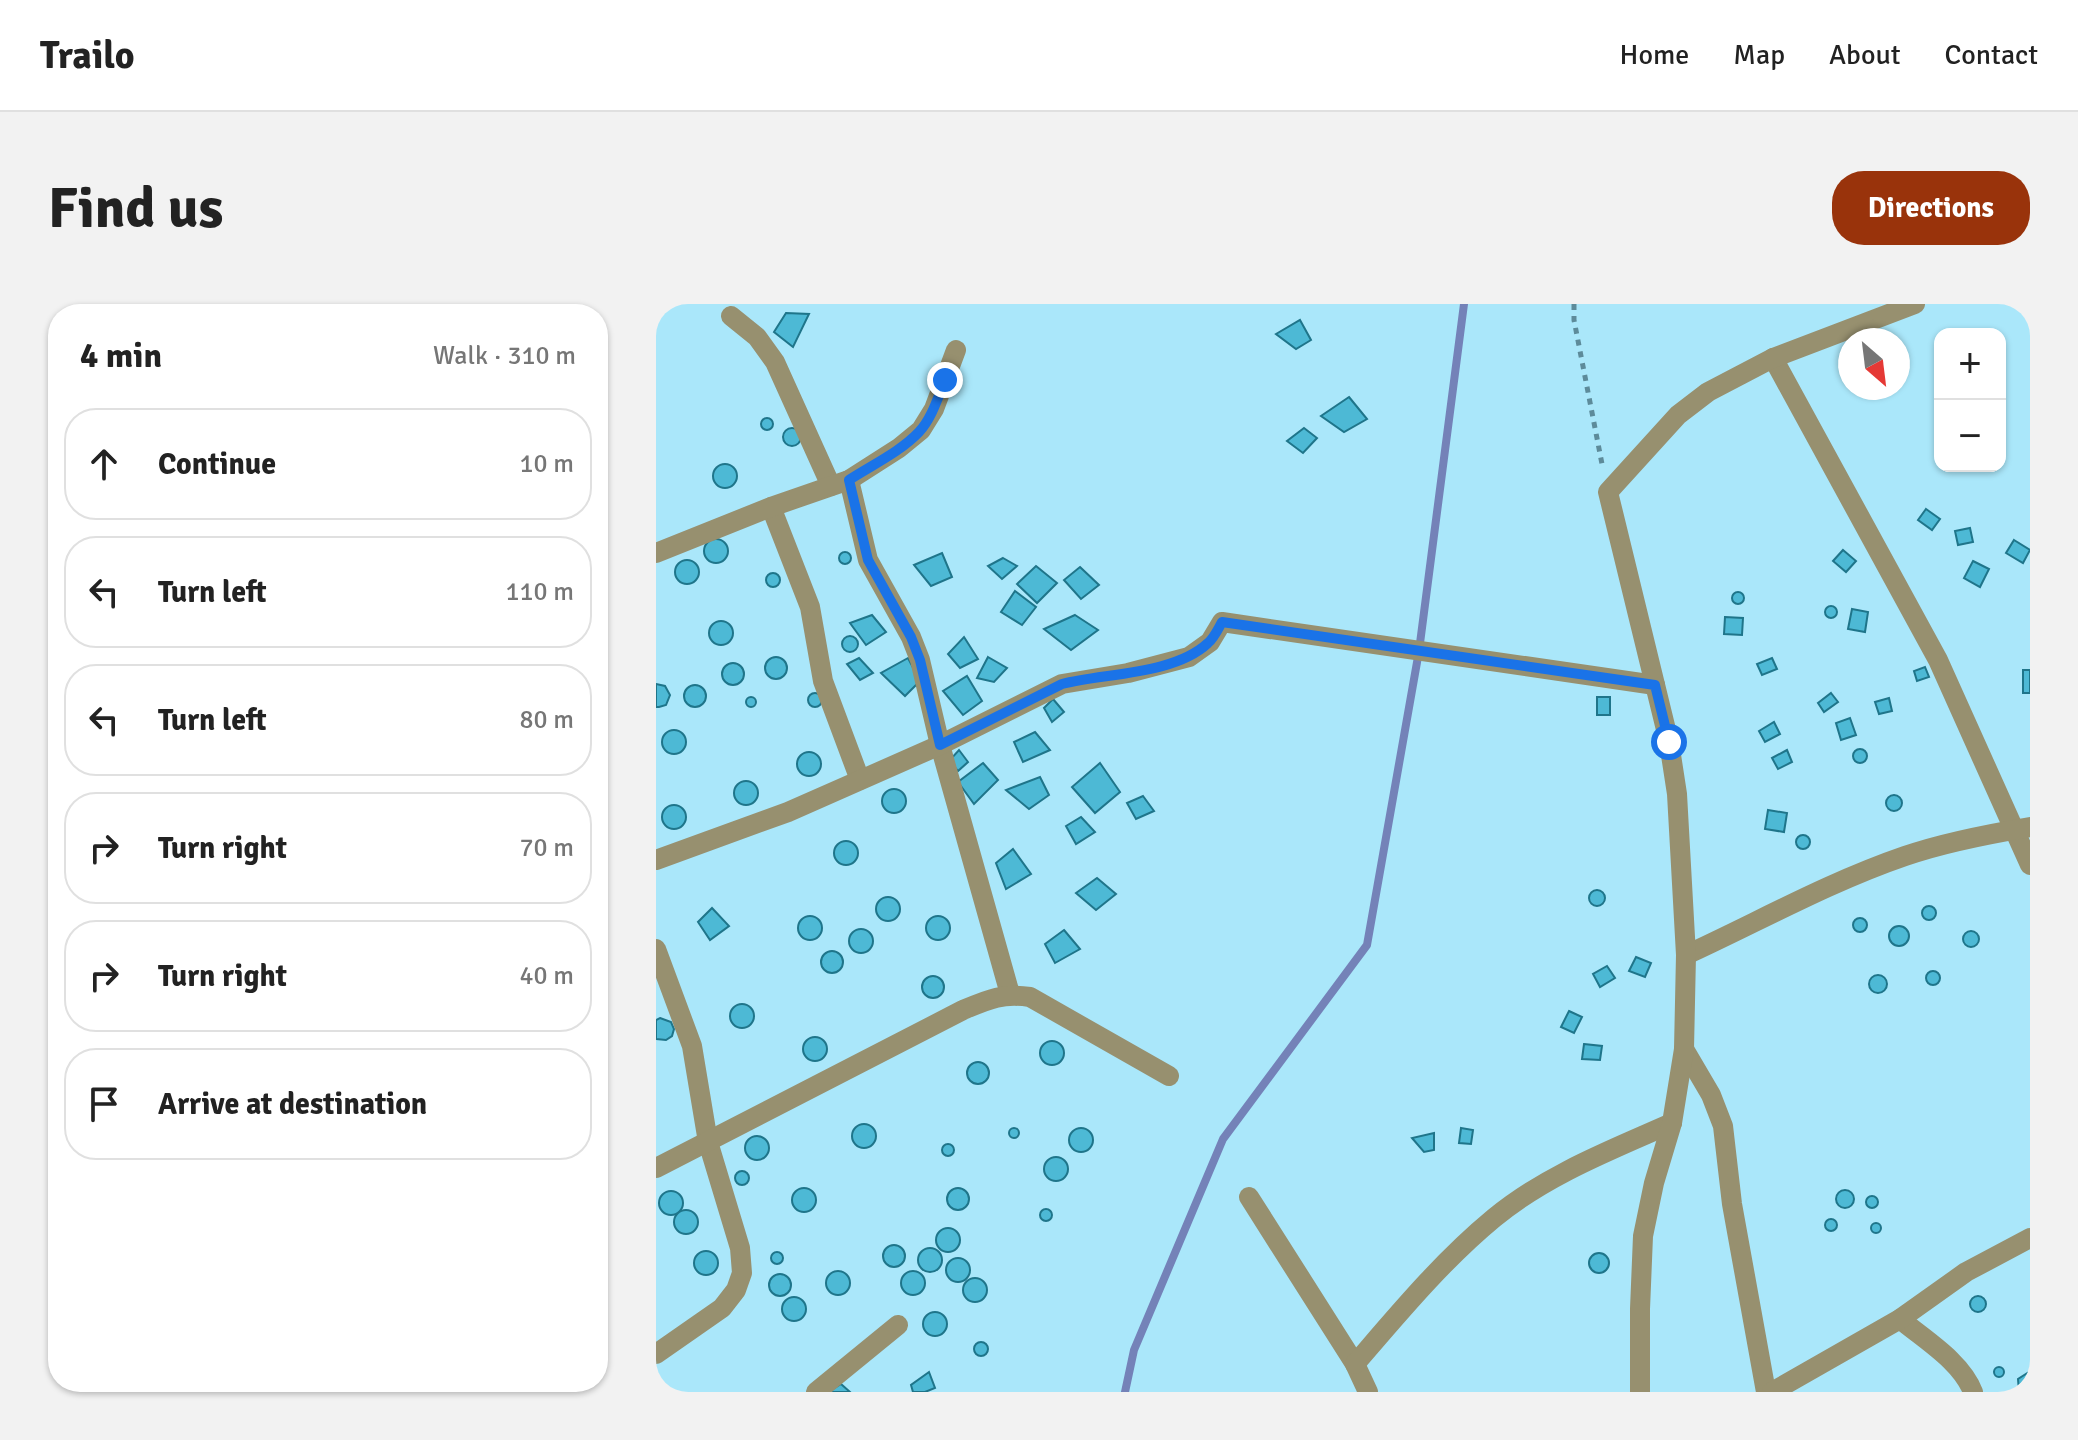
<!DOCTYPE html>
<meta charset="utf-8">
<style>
:root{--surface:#fff;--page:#f2f2f2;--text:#222;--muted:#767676;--line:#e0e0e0;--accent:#99330b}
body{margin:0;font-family:Signika,sans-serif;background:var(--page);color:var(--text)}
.controls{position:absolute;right:24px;top:24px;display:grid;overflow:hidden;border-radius:16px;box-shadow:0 2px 6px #0004}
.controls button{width:72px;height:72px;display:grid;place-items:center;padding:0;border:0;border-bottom:2px solid var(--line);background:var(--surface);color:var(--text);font:40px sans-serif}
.compass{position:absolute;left:1182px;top:24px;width:72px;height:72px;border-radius:50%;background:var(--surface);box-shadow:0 2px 6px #0004;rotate:152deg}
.stop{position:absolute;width:24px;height:24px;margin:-18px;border:6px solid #1a73e8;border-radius:50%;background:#fff}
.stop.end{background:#1a73e8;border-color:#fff;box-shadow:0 2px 8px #0008}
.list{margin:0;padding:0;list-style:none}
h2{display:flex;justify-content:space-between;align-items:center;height:104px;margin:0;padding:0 32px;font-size:34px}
h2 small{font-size:26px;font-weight:400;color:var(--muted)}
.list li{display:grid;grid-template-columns:52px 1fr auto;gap:24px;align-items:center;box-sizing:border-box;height:112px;margin:0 16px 16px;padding:0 16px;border:2px solid var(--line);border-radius:32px}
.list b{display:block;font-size:30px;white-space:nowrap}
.list em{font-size:26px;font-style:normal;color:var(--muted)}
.icon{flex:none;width:44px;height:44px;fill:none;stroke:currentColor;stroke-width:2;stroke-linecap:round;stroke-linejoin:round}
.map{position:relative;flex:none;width:1374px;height:1088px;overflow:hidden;border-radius:32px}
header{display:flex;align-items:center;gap:48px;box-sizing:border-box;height:112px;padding:0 40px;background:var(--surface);border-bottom:2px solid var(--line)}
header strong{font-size:38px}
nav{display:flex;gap:44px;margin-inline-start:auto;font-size:28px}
.intro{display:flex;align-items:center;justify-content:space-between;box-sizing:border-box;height:192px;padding:0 48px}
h1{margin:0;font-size:56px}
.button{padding:20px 36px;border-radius:32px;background:var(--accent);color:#fff;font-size:28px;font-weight:700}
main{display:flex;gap:48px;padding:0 48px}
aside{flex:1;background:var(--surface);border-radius:32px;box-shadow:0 2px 6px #0004}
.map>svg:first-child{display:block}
</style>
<header>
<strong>Trailo</strong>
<nav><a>Home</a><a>Map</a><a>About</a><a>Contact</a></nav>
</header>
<div class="intro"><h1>Find us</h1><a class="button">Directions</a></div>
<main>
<aside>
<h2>4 min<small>Walk · 310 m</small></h2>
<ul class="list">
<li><svg class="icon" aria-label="ahead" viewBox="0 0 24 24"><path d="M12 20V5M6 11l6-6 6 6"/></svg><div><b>Continue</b></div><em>10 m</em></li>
<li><svg class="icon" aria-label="left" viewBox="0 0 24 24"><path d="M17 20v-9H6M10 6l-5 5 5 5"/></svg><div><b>Turn left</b></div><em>110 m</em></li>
<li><svg class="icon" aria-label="left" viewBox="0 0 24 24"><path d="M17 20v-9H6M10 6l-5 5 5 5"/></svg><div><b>Turn left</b></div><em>80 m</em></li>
<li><svg class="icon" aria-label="right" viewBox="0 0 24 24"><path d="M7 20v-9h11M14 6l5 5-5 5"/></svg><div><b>Turn right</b></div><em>70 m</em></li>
<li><svg class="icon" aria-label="right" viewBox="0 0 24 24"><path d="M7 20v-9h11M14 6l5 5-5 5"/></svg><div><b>Turn right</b></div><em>40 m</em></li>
<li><svg class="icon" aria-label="arrive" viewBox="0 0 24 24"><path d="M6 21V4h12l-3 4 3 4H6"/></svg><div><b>Arrive at destination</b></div></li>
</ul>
</aside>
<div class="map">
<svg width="1374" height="1088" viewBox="0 0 1374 1088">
<rect width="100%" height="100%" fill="#aae7fa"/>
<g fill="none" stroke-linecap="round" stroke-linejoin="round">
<!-- stream -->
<polyline stroke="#7482b8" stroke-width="8" points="469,1088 478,1046 567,835 711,641 763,347 808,0"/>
</g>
<!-- building -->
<g fill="#4db9d5" stroke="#1f758a" stroke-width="2">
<polygon points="130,9 153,10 137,43 118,28"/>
<polygon points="644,16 655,36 640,45 620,30"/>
<polygon points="693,93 711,115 688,128 665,112"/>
<circle cx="111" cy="120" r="6"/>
<polygon points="648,124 661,134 647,149 631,137"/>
<circle cx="136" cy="133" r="9"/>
<circle cx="69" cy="172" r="12"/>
<polygon points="1270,205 1284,215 1276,226 1262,216"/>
<polygon points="1314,224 1317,238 1302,241 1299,227"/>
<circle cx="60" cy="247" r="12"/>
<polygon points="1358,236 1374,246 1367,259 1350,249"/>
<polygon points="1187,246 1200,257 1190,268 1177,257"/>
<circle cx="189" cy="254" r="6"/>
<polygon points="286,249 296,273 275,282 258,261"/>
<polygon points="347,254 361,262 346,275 332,262"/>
<circle cx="31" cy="268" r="12"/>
<polygon points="1317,257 1333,265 1324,283 1308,274"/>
<polygon points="380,262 401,279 381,299 361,280"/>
<polygon points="424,263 443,281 425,295 408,276"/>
<circle cx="117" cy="276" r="7"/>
<polygon points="359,287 380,303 366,321 345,308"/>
<circle cx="1082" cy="294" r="6"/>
<circle cx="1175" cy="308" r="6"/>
<polygon points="1196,305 1212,308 1209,328 1192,325"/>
<polygon points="216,311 230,328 210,341 194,319"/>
<polygon points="419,311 442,326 415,346 388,325"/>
<polygon points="1069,313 1087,314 1086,331 1068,330"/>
<circle cx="65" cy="329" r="12"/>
<circle cx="194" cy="340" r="8"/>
<polygon points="308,333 322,355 304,364 292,350"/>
<circle cx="120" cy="364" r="11"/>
<polygon points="332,353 351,364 338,378 321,374"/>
<polygon points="203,354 217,369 204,376 191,360"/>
<polygon points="252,354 264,377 249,392 225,369"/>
<polygon points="1116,354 1121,365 1106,371 1101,360"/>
<circle cx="77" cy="370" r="11"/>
<polygon points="1269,363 1273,373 1261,377 1258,367"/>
<rect x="1367" y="366" width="7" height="23"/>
<polygon points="311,372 326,397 307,411 287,387"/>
<polygon points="0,380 9,382 14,391 10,401 3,403 0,403"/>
<circle cx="39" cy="392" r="11"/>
<circle cx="159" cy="396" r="7"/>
<polygon points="1175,389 1182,398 1168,408 1162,399"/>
<circle cx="95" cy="398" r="5"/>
<rect x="941" y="393" width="13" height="18"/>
<polygon points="1233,394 1236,407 1223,410 1219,398"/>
<polygon points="397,395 408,408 396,418 388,404"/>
<polygon points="1194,414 1200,431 1185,436 1180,419"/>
<polygon points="1118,418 1124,430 1109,438 1103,427"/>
<circle cx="18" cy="438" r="12"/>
<polygon points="379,428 394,446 367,458 358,438"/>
<circle cx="1204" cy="452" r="7"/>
<polygon points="303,446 312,458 302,467 293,457"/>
<polygon points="1131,446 1136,458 1122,465 1116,454"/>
<circle cx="153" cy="460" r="12"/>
<polygon points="327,459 342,476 318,500 302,478"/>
<polygon points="444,459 464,488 439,509 416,483"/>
<polygon points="384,473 393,491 373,505 350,486"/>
<circle cx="90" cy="489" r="12"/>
<circle cx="238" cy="497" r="12"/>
<circle cx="1238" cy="499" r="8"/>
<polygon points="487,492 498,507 480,515 471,499"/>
<circle cx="18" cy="513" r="12"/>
<polygon points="1112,506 1131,509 1128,528 1109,525"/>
<polygon points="425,513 439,528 420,540 410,522"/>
<circle cx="1147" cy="538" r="7"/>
<circle cx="190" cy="549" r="12"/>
<polygon points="357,545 375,570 350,585 340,559"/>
<polygon points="441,574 460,590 440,606 420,589"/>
<circle cx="941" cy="594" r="8"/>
<circle cx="232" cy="605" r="12"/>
<circle cx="1273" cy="609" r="7"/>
<polygon points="56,604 73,622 54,636 42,618"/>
<circle cx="154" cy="624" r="12"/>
<circle cx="282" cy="624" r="12"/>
<circle cx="1204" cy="621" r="7"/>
<circle cx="1243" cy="632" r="10"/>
<circle cx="205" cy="637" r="12"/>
<polygon points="408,626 424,645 399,659 389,640"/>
<circle cx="1315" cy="635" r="8"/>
<circle cx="176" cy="658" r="11"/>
<polygon points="980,653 995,659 989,673 973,667"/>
<polygon points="951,662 959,674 944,683 937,670"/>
<circle cx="1277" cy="674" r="7"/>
<circle cx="1222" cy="680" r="9"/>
<circle cx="277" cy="683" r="11"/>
<circle cx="86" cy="712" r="12"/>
<polygon points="913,707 926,713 918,729 905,723"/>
<polygon points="4,714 15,718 18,725 16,732 10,736 0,735 0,716"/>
<circle cx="159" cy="745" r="12"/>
<circle cx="396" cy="749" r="12"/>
<polygon points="928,740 946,742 944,756 926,755"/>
<circle cx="322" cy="769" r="11"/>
<circle cx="208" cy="832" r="12"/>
<polygon points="805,824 817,826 815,840 803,839"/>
<circle cx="358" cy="829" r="5"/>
<circle cx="425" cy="836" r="12"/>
<polygon points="778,829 778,846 768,848 756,834"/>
<circle cx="101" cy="844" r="12"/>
<circle cx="292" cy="846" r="6"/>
<circle cx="400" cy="865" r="12"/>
<circle cx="86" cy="874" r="7"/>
<circle cx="302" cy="895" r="11"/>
<circle cx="148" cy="896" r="12"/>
<circle cx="1189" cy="895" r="9"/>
<circle cx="15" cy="899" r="12"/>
<circle cx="1216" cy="898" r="6"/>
<circle cx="390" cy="911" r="6"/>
<circle cx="30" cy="918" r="12"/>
<circle cx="1175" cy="921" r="6"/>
<circle cx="1220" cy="924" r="5"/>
<circle cx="292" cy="936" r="12"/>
<circle cx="238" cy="952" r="11"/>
<circle cx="274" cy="956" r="12"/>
<circle cx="50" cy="959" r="12"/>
<circle cx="121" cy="954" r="6"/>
<circle cx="943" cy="959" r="10"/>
<circle cx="302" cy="966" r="12"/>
<circle cx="257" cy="979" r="12"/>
<circle cx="182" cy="979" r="12"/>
<circle cx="124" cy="981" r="11"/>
<circle cx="319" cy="986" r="12"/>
<circle cx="1322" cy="1000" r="8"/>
<circle cx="138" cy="1005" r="12"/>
<circle cx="279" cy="1020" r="12"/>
<circle cx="325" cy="1045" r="7"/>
<circle cx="1343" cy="1068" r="5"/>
<polygon points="273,1068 279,1084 269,1088 257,1088 255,1081"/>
<polygon points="1373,1068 1374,1088 1363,1088 1362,1075"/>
<polygon points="185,1080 194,1088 172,1088"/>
</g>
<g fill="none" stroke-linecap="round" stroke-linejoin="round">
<!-- path -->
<polyline stroke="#5d8b9a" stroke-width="5" stroke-dasharray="6 6" stroke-linecap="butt" points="918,0 918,16 946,160"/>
<!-- street -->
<g stroke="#97906f" stroke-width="20">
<polyline points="75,12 101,33 119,58 175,182"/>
<polyline points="1117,54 1282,356 1374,561"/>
<polyline points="193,176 212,256 255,333 264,356 284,441 354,690"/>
<polyline points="115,203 154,303 167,377 204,476"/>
<polyline points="0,249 115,203 193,176 243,144 265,126 278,105 300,46"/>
<polyline points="0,556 132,508 284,441 406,380 472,369 533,353 554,338 566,318 999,381"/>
<polyline points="0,645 36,742 52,838 84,944 86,969 80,986 66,1004 0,1050"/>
<path d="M 1030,651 C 1102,618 1173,578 1249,552 C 1289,538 1332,530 1374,523"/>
<polyline points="1028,745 1055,791 1067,822 1076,900 1110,1088"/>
<path d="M 0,864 L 307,706 C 333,695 346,689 374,693 L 513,772"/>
<polyline points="593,893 699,1060 712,1088"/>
<path d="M 1244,1015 C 1269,1036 1305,1057 1317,1088"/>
<path d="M 699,1060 C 743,1009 786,957 838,914 C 890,871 955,846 1016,819"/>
<polyline points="160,1088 242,1021"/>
<polyline points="984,1088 984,1005 987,932 998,879 1016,819 1028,745 1030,651 1021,490 1013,438 952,188 1022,111 1052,88 1117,54 1259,0"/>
<polyline points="1116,1088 1244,1015 1310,968 1374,934"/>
</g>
</g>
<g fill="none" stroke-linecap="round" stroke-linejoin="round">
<!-- route -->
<path stroke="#1a73e8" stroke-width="10" d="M 289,76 C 282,93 276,114 263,128 C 244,148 216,161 193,176 L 212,256 L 255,333 L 264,356 L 284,441 L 406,380 C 448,369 518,371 552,339 C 558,334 562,325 566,318 L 999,381 L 1013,438"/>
</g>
</svg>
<div class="controls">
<button>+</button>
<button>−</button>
</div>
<svg class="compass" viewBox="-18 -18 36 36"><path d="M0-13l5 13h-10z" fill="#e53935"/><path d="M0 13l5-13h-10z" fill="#767676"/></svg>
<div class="stop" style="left:1013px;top:438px"></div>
<div class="stop end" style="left:289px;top:76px"></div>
</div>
</main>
